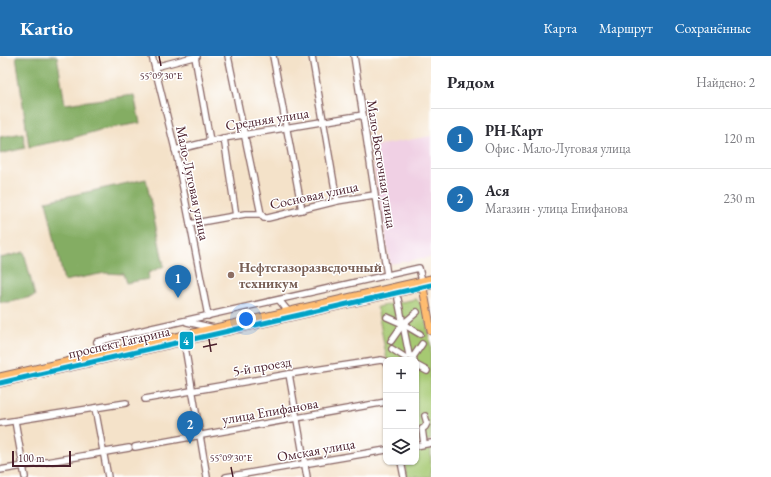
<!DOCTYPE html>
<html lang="ru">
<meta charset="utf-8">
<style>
:root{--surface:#fff;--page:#f2f2f3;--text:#2b2b33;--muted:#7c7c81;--line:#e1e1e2;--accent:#1f6fb2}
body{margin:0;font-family:"EB Garamond",serif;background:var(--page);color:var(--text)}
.controls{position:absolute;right:12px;bottom:12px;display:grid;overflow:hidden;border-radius:8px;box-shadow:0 1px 3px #0004}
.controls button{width:36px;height:36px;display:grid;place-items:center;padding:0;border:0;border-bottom:1px solid var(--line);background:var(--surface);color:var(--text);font:20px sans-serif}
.scale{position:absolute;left:12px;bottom:10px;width:59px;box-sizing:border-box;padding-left:4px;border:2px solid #4a1f2b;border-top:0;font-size:11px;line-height:14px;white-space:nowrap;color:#4a1f2b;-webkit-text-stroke:3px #fff;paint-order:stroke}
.you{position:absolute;left:246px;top:263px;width:14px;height:14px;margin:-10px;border:3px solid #fff;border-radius:50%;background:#1a73e8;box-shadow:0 0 0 6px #1a73e833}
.badge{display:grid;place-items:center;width:26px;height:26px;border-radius:50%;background:var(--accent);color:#fff;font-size:13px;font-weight:700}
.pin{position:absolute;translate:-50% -33px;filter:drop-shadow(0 1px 2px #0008)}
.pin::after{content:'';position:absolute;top:21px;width:14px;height:12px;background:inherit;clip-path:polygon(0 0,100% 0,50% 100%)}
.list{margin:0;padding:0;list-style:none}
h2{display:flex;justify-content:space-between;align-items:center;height:52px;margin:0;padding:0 16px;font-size:17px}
h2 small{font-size:13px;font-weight:400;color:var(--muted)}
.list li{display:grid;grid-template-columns:26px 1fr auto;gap:12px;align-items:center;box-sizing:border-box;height:60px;padding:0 16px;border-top:1px solid var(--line)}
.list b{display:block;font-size:15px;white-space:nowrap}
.list p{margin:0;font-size:13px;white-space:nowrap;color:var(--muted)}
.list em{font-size:13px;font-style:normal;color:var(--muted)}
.icon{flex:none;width:22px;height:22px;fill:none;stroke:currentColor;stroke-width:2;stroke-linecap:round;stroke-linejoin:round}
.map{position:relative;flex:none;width:431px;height:421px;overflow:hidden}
header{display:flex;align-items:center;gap:24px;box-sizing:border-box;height:56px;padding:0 20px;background:var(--accent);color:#fff}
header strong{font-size:19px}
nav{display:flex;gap:22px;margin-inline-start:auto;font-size:14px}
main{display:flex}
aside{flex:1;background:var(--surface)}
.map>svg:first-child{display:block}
</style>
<header>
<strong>Kartio</strong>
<nav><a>Карта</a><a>Маршрут</a><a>Сохранённые</a></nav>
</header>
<main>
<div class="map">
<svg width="431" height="421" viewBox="0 0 431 421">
<rect width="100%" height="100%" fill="#fff"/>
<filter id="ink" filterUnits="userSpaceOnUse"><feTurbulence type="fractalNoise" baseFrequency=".025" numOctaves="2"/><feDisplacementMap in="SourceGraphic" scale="8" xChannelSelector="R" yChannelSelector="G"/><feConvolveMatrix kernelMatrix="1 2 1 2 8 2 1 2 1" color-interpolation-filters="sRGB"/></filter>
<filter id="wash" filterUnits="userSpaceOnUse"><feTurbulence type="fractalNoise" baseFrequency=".012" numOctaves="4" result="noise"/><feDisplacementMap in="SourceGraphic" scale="16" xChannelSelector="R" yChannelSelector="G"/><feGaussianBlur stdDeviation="0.9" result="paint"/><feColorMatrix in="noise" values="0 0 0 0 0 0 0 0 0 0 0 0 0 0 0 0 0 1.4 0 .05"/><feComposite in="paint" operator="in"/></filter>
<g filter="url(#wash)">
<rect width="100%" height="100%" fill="#f4e2c9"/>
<!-- built -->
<polygon fill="#f0d0e4" points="431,80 431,201 390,208 370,91"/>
<!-- green -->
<g fill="#a6c972" stroke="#78744e">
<polygon points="416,243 424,251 431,292 431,384 416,387 416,304 387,304 377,251"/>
<polygon points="431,391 431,421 407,421 404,406 416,406 416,394"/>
</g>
<!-- forest -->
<g fill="#84ad64" stroke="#676648">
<polygon points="16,0 57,0 65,48 134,39 140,67 100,74 69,83 29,91"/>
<polygon points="23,77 25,92 0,98 0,81"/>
<polygon points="146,123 164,210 148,217 149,223 126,227 123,218 105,217 64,225 46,145"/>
<polygon points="24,196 35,240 11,246 0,246 0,200 1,202"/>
</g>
</g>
<g filter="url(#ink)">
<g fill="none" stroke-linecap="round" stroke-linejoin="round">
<!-- minor casing -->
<g stroke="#866362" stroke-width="8">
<g id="minor">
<polyline points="152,0 177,101 208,260"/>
<polyline points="228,0 261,158"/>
<polyline points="273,0 302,154"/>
<polyline points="312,0 337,145"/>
<polyline points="354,0 387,219"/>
<polyline points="195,1 210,85"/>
<polyline points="155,11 197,0"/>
<polyline points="224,82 236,160"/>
<polyline points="175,94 224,82 363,59"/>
<polyline points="190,168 245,158 261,158 264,162 268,162 337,145 374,139"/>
<polyline points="398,243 409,299 413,301 414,304"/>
<polyline points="279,244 288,255"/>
<polyline points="387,261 403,268 420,278"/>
<polyline points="187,266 214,272"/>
<polyline points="184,285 207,421"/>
<polyline points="391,285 403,268 417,256"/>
<polyline points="97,286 152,272 419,212 422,225"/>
<polyline points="97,286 107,296"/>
<polyline points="392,293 406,302"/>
<polyline points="413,301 422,288"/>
<polyline points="416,309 427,315"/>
<polyline points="289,318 307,421"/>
<polyline points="145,343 289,318 381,304 385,305 386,308"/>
<polyline points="95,352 108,421"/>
<polyline points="15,365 25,421"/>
<polyline points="0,367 126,347"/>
<polyline points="424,387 422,373 425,371 427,367 425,360"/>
<polyline points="416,390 431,387"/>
<polyline points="135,391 386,346"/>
<polyline points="401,406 404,421"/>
<polyline points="0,414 129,392"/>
<polyline points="226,421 386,394"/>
</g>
</g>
<!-- major casing -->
<g stroke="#866362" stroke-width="9">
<g id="major">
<polyline points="422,226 431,275"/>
<polyline points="0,321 431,223"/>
<polyline points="0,327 431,229"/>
</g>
</g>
<!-- minor -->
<use href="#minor" stroke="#fff" stroke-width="5.5"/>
<!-- major -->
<use href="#major" stroke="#febc70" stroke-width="7"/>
<!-- bus-1 casing -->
<g stroke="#fff" stroke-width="8">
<polyline id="bus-1" points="0,327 431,229"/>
</g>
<!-- bus-1 -->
<use href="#bus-1" stroke="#04a2c6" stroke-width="5"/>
</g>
</g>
<!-- ticks -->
<path fill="none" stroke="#4a1f2b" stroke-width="1.5" d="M 159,0 L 161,10M 209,283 L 211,296M 203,291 L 217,288M 231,411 L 233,421"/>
<!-- markers -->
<circle fill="#8d6e63" stroke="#fff" stroke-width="1.5" cx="231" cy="219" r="4"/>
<g text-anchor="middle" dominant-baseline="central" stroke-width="3" stroke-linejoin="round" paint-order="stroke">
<!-- street labels -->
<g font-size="14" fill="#4a1f2b" stroke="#fff">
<text transform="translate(267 63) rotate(-9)">Средняя улица</text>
<text transform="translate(382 108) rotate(81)">Мало-Восточная улица</text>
<text transform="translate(193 127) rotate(78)">Мало-Луговая улица</text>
<text transform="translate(314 139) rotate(-12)">Сосновая улица</text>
<text transform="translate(119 286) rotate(-13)">проспект Гагарина</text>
<text transform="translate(262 310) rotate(-10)">5-й проезд</text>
<text transform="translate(270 355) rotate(-10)">улица Епифанова</text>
<text transform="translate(316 394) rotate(-10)">Омская улица</text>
</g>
<!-- education labels -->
<g font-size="14" font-weight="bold" fill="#785e54" stroke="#fff" text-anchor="start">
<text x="239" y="211">Нефтегазоразведочный<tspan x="239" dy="16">техникум</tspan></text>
</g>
</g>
<g font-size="10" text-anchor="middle" fill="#4a1f2b" stroke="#fff" stroke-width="3" stroke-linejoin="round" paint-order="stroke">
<text x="161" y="23">55°09'30"E</text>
<text x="231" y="405">55°09'30"E</text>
</g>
<rect stroke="#fff" stroke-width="1.5" x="179" y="275" width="15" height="19" rx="4" fill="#04a2c6"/>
<g font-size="11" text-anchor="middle" font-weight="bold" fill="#fff">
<text x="186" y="289">4</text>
</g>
</svg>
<div class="controls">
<button>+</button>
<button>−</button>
<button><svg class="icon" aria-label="layers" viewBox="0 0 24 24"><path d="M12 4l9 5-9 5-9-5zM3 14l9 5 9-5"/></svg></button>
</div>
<div class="scale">100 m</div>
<div class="you"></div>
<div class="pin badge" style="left:178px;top:242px">1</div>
<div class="pin badge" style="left:190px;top:388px">2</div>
</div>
<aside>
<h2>Рядом<small>Найдено: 2</small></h2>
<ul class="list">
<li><span class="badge">1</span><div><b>РН-Карт</b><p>Офис · Мало-Луговая улица</p></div><em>120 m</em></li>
<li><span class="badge">2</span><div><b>Ася</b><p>Магазин · улица Епифанова</p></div><em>230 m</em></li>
</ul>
</aside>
</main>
